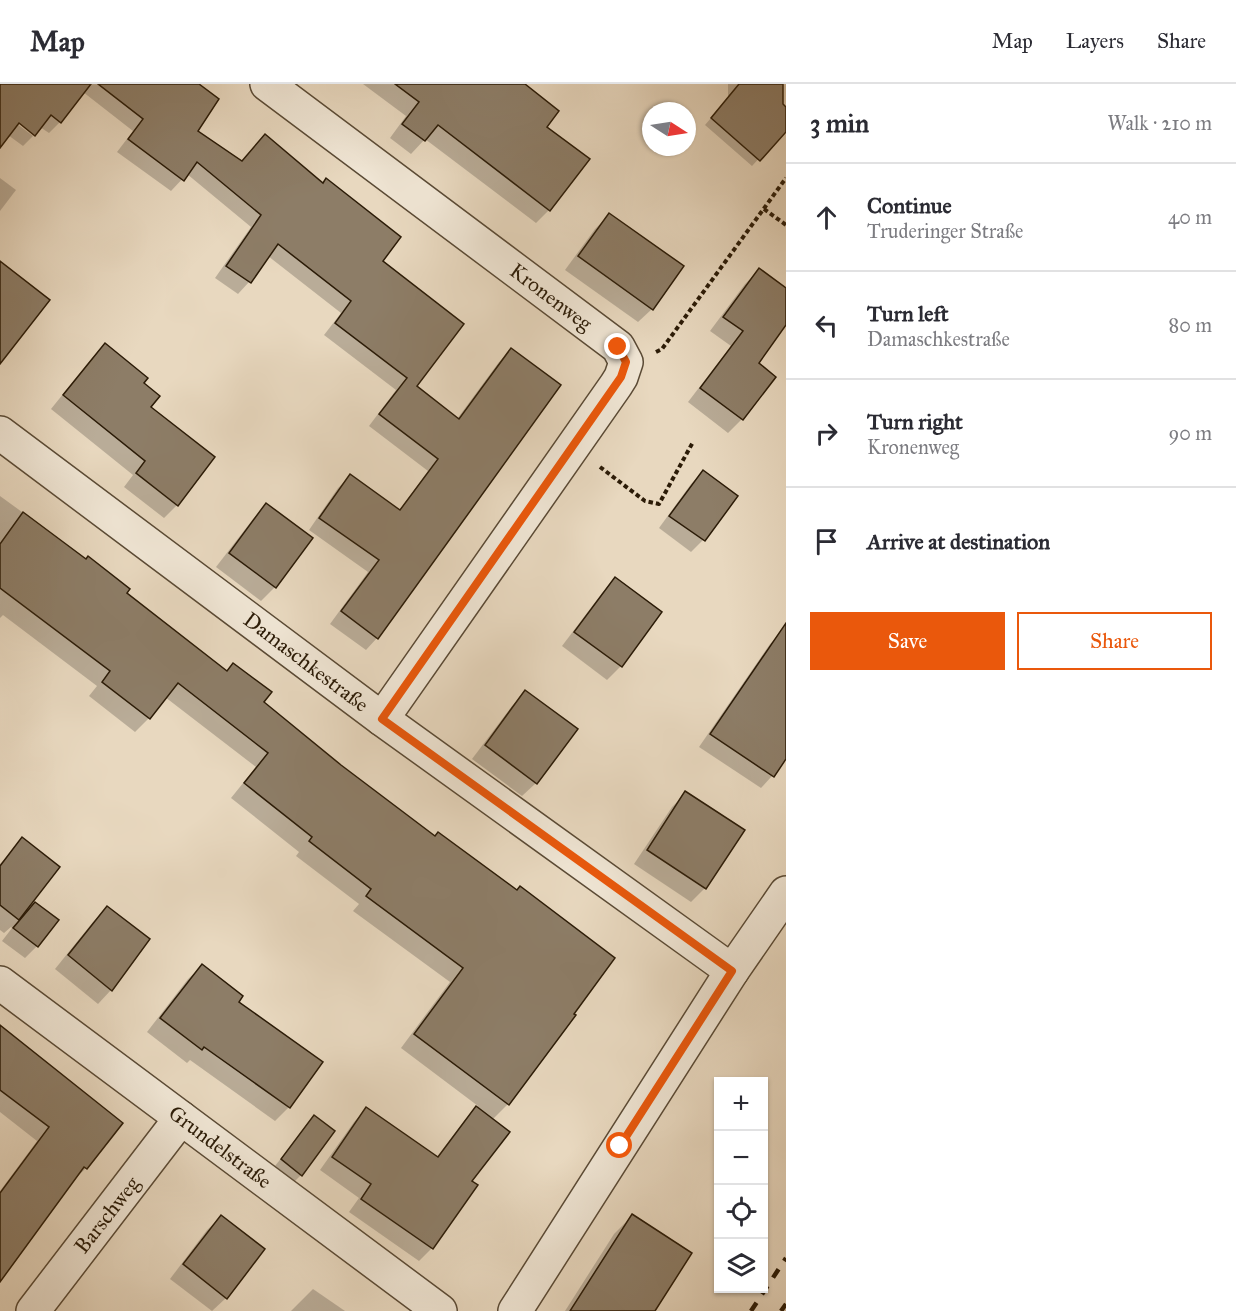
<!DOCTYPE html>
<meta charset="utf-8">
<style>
:root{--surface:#fff;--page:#f2f2f3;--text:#2b2b33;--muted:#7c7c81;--line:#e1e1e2;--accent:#ea580c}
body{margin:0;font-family:"IM FELL Great Primer",serif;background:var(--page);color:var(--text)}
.controls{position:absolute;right:18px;bottom:18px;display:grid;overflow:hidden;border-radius:0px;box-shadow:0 2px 4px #0004}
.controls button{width:54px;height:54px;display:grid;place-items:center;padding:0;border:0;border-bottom:2px solid var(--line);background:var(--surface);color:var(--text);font:30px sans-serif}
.compass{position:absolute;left:642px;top:18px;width:54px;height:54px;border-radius:50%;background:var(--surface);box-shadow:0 2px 4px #0004;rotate:102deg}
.stop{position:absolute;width:18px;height:18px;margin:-14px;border:4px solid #ea580c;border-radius:50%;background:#fff}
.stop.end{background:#ea580c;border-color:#fff;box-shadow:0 2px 6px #0008}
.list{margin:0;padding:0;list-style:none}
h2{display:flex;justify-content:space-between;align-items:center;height:78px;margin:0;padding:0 24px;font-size:26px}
h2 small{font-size:20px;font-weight:400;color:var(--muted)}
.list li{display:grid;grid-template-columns:39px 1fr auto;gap:18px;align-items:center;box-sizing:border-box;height:108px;padding:0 24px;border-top:2px solid var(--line)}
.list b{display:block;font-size:22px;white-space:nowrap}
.list p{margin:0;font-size:20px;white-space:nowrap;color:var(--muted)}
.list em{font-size:20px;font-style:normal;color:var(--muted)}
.actions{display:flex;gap:12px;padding:18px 24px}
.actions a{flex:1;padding:14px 0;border:2px solid var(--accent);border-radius:0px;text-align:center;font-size:21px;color:var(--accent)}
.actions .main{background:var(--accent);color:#fff}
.icon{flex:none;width:33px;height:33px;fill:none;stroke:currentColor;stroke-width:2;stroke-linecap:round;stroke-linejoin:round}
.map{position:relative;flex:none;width:786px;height:1227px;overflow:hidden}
header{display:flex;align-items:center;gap:36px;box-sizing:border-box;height:84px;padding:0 30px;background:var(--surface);border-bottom:2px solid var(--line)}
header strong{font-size:28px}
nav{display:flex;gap:33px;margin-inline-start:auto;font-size:21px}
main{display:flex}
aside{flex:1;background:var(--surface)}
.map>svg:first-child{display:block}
</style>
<header>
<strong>Map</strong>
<nav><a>Map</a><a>Layers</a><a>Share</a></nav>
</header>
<main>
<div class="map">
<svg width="786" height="1227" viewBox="0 0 786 1227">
<rect width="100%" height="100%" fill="#e8d8bf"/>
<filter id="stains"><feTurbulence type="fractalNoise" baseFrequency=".00333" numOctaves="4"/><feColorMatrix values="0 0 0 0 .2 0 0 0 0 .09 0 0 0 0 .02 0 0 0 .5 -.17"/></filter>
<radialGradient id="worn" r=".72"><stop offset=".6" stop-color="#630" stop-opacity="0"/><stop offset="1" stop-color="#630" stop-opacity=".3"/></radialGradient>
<!-- shadow -->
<g fill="#0003">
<polygon points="3,0 197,0 196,48 241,78 265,52 381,177 415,302 457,335 499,278 511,266 377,554 366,566 330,540 368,488 309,446 338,404 350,392 399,427 428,387 369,342 396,306 324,251 341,229 268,172 249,198 238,210 215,194 251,143 187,90 171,107 117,68 133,47 83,8 60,38 49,49 40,43 13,34 12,36 33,52 23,62 8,51 0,61 0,4"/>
<polygon points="363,0 522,0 544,43 549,126 536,139 425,55 411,70 390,54 406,32"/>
<polygon points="728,0 781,0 782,20 786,26 786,45 752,82 705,41 728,14"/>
<polygon points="0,94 16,106 0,127"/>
<polygon points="609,131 652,225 638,238 565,186 595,145"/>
<polygon points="759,186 786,206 786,239 757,279 774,293 742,335 728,349 688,318 731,262 710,247 745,200"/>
<polygon points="105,261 142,299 177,421 164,434 124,403 133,391 51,325 92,274"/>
<polygon points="703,388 736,412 703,456 691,468 659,444 691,400"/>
<polygon points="0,412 128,505 125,510 262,618 340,682 435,754 508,1020 492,1036 470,1098 476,1102 432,1164 419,1177 349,1128 359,1114 320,1086 354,1038 366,1025 436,1074 464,1037 478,1022 401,964 450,898 353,827 359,820 296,772 299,768 231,714 256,683 165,613 149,634 135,648 89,612 97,602 3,531 0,534"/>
<polygon points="266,421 275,503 261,517 216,483 253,435"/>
<polygon points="615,495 660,528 621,582 607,596 562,562 602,509"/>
<polygon points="782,548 786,551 786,672 772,692 761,704 699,663 770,560"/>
<polygon points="526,608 536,699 522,712 472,675 512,622"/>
<polygon points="686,709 705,804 691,818 634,780 672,723"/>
<polygon points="23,755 24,827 26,829 35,820 37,862 25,874 2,857 12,844 11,843 4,849 0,846 0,780"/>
<polygon points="107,824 111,906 98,920 55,885 93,838"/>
<polygon points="202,882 237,918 289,1023 275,1037 190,976 187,979 147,948 188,895"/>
<polygon points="0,944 121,1040 86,1084 73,1097 0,1195 0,1107 37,1057 0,1028"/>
<polygon points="314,1033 301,1091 295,1097 275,1082"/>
<polygon points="632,1132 654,1227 565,1227 614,1150"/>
<polygon points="221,1133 226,1214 212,1227 170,1195 207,1146"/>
<polygon points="313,1205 345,1227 291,1227"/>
</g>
<!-- building -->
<g fill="#8d7d67" stroke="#2b1b07" stroke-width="1.5">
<polygon points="0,0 91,0 61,39 51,31 35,52 19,39 0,64"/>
<polygon points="98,0 199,0 219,15 198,47 242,77 265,50 323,99 326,94 401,153 383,177 464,240 417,302 459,335 511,264 561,301 378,555 341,527 379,476 319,434 350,390 400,426 438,375 379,330 407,294 335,239 351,217 278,160 251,199 226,182 261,131 197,78 184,97 128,55 143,35"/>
<polygon points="395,0 525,0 559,27 547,43 590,75 550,127 438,41 425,57 402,40 419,18"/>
<polygon points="739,0 783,0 783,20 786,23 786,48 760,77 711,34"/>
<polygon points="609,129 684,182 653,226 578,172"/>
<polygon points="0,177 50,216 0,280"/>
<polygon points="759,184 786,204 786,241 759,279 776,293 743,336 700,304 743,247 723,233"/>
<polygon points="105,259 148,294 144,299 160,312 151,323 215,373 178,422 136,389 145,377 63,311"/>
<polygon points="703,386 738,412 705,457 669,432"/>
<polygon points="266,419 313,454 276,504 229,469"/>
<polygon points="23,428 86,475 88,472 130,505 127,509 227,587 233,579 272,608 264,618 341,681 435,752 438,748 517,806 520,802 615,874 574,930 576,931 509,1021 414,950 463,884 366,812 371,805 309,757 312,753 244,699 268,669 178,599 150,635 102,598 110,587 0,504 0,460"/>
<polygon points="615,493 662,528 622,583 574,548"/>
<polygon points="786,539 786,675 774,693 710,650"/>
<polygon points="525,606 578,645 537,700 485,661"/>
<polygon points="685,707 745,746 706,805 647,766"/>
<polygon points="22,753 60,783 19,836 0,821 0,782"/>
<polygon points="35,818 59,836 38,863 13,844"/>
<polygon points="107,822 150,855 112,907 68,871"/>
<polygon points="202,880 243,912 239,918 323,978 290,1024 204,963 202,966 160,934"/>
<polygon points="0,941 123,1039 87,1085 84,1083 0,1198 0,1109 49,1043 0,1006"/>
<polygon points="476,1022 510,1048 472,1097 478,1101 433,1165 361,1115 371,1100 332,1073 366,1023 438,1073"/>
<polygon points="314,1031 335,1047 302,1092 281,1075"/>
<polygon points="632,1130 692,1169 655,1227 570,1227"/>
<polygon points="221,1131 265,1165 227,1215 183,1180"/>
</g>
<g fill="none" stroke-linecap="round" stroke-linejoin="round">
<!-- minor casing -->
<g stroke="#5a4a35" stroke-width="36">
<g id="minor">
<polyline points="267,0 618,263 626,278 621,293 616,301 382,635"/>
<polyline points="0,349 382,635 732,887"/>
<polyline points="0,899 440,1227"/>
<polyline points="33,1227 181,1034"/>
</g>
</g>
<!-- tertiary casing -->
<g stroke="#5a4a35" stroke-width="36">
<polyline id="tertiary" points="515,1227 732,887 786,809"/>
</g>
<!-- path -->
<g stroke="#2b1b07" stroke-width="4" stroke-dasharray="4.5 3" stroke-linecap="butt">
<polyline points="764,125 786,141"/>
<polyline points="656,268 662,265 786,94"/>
<polyline points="600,383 645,417 659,420 693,358"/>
</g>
<!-- minor -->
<use href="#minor" stroke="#f0e6d5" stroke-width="33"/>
<!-- tertiary -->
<use href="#tertiary" stroke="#f0e6d5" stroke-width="33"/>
<!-- rail -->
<g stroke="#2b1b07" stroke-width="4.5" stroke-dasharray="10 10" stroke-linecap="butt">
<polyline points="751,1227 786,1174"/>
<polyline points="781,1227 786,1220"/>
</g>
</g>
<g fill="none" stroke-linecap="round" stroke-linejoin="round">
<!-- route -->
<polyline stroke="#ea580c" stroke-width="8" points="618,263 626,278 621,293 382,635 732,887 620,1062"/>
</g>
<g text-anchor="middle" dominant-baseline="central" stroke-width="4.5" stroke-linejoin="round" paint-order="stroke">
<!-- street labels -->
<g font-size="21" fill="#2b1b07" stroke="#f0e6d5">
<text transform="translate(551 213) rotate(37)">Kronenweg</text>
<text transform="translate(306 578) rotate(37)">Damaschkestraße</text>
<text transform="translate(220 1063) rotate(37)">Grundelstraße</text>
<text transform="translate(107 1131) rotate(-52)">Barschweg</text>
</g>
</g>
<rect width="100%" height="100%" filter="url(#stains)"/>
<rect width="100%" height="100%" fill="url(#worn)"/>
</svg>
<div class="controls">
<button>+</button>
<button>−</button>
<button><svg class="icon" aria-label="locate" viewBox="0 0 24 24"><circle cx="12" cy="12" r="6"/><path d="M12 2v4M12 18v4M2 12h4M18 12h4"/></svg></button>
<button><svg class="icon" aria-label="layers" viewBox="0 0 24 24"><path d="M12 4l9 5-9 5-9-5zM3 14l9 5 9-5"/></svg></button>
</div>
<svg class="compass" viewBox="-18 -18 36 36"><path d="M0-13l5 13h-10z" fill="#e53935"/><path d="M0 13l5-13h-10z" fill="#7c7c81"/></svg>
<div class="stop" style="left:620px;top:1062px"></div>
<div class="stop end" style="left:618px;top:263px"></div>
</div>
<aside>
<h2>3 min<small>Walk · 210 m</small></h2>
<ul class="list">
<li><svg class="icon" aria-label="ahead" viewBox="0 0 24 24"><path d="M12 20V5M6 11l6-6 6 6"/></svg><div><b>Continue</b><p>Truderinger Straße</p></div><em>40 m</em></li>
<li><svg class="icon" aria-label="left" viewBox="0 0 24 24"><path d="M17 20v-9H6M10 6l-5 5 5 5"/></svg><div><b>Turn left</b><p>Damaschkestraße</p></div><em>80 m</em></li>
<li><svg class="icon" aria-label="right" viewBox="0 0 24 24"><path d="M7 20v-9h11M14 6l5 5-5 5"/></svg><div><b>Turn right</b><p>Kronenweg</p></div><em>90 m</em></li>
<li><svg class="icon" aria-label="arrive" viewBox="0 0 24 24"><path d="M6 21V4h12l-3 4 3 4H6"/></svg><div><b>Arrive at destination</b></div></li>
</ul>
<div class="actions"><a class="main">Save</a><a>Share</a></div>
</aside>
</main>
